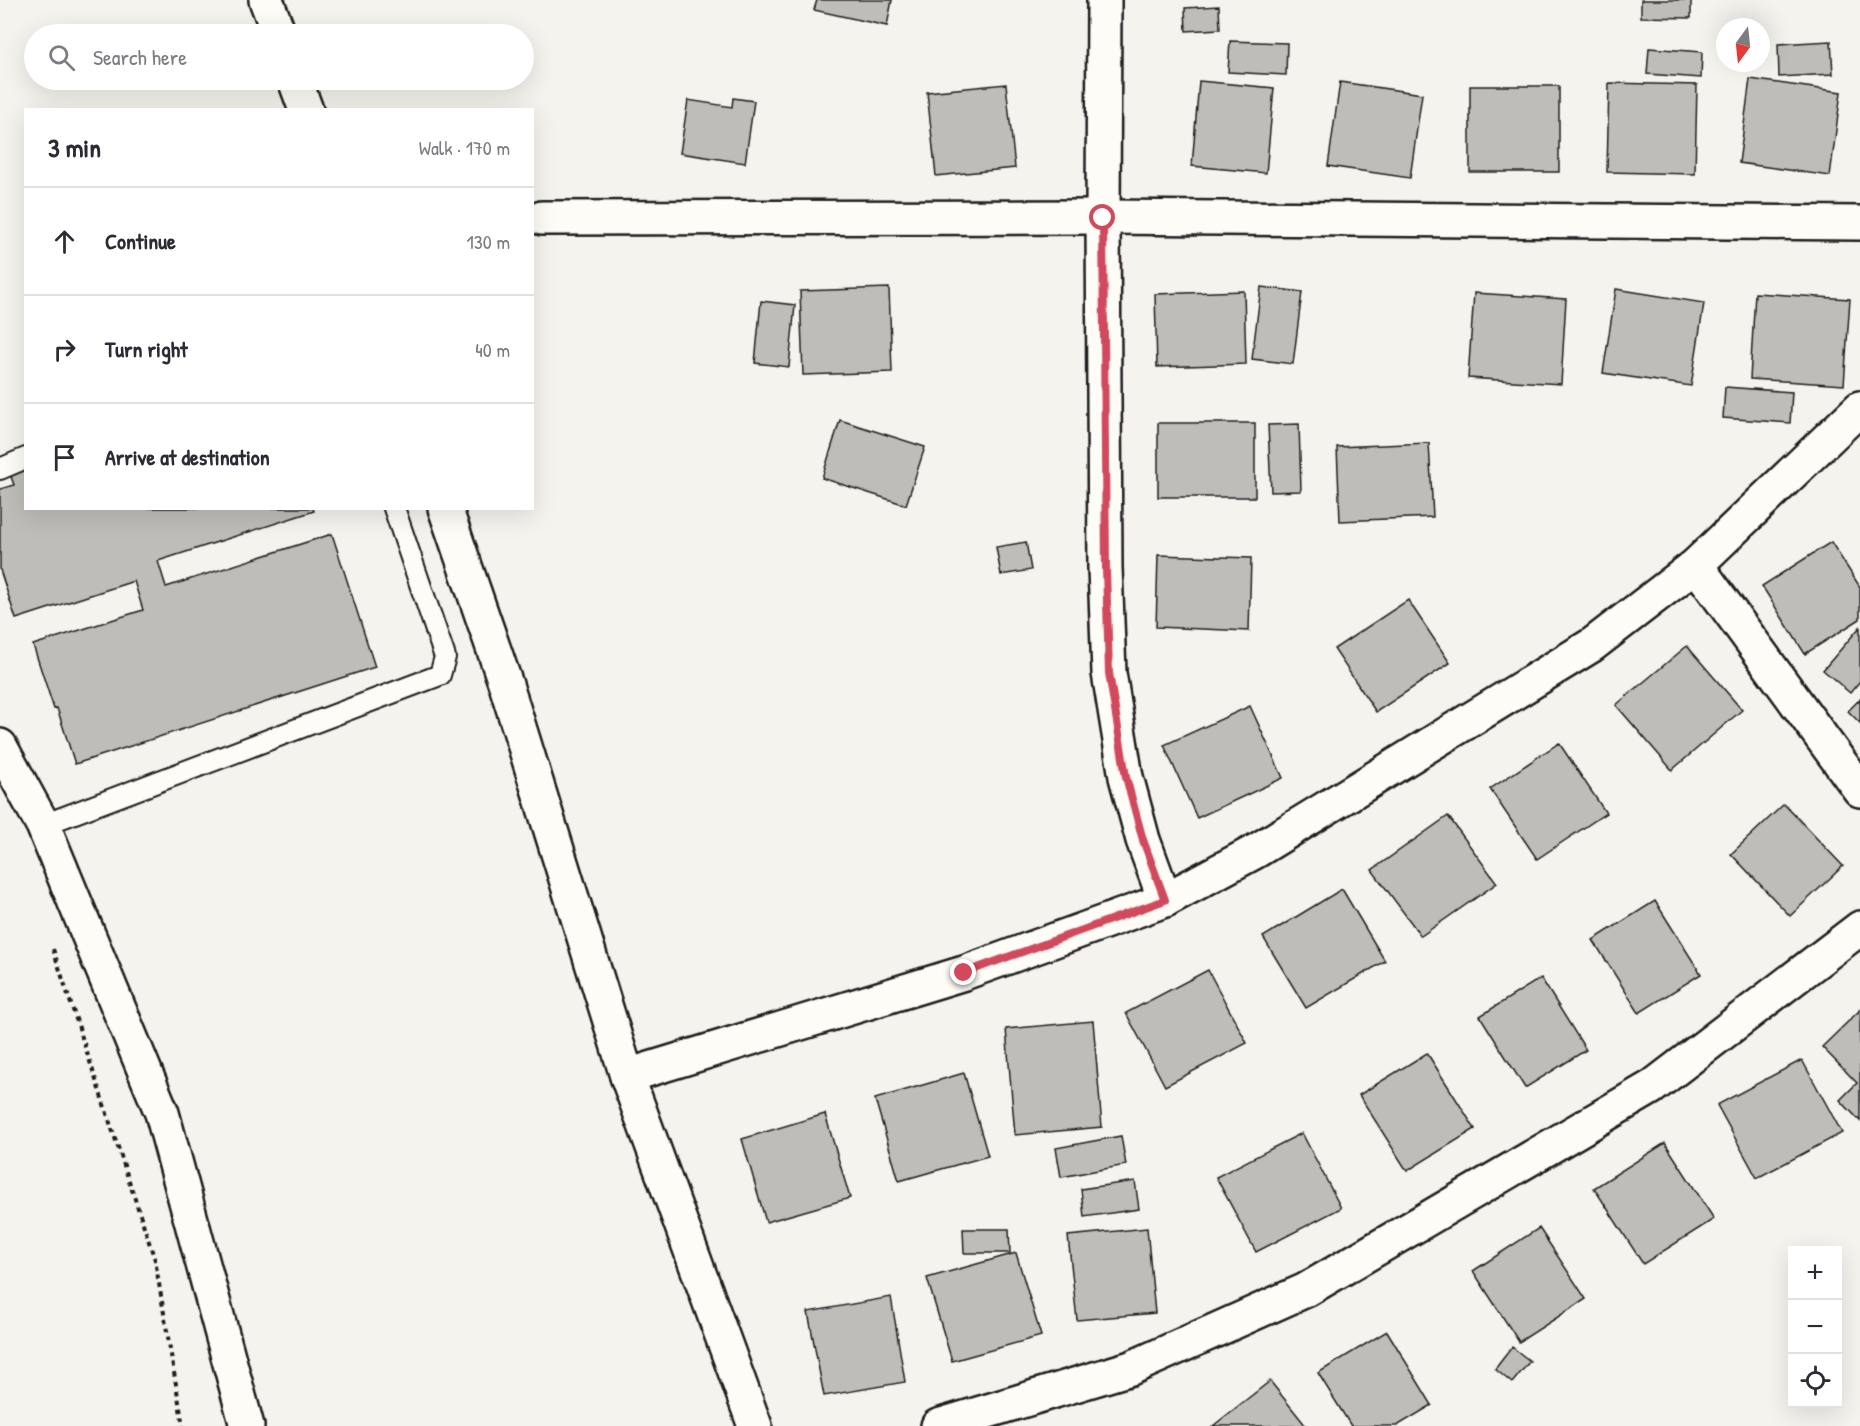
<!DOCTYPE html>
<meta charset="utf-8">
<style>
:root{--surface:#fff;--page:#f7f7f7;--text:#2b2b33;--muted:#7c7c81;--line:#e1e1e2}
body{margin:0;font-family:"Patrick Hand",sans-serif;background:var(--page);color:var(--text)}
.controls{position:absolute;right:18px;bottom:18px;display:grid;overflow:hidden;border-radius:0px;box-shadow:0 6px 24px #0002}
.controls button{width:54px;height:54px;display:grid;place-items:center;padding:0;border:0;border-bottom:2px solid var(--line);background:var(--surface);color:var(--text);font:30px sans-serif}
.compass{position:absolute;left:1716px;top:18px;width:54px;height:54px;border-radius:50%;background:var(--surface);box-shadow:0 6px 24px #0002;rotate:195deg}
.stop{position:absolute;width:18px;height:18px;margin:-14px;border:4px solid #d1495b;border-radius:50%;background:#fff}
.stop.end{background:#d1495b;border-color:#fff;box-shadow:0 2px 6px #0008}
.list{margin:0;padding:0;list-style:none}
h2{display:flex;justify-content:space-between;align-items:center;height:78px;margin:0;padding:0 24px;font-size:26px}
h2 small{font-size:20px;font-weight:400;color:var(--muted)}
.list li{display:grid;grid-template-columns:39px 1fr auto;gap:18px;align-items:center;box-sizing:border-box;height:108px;padding:0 24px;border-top:2px solid var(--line)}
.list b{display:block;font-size:22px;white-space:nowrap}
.list em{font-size:20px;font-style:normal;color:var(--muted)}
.icon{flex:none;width:33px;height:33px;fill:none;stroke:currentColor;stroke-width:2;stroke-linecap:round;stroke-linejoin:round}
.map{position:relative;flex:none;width:1860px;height:1426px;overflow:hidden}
.search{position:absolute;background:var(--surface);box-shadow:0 6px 24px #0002;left:24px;top:24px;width:510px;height:66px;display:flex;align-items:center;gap:15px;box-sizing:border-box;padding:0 21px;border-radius:33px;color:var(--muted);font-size:22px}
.panel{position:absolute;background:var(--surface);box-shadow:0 6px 24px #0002;left:24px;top:108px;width:510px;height:402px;border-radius:0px}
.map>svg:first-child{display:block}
</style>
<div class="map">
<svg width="1860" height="1426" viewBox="0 0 1860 1426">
<rect width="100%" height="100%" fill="#f4f3ee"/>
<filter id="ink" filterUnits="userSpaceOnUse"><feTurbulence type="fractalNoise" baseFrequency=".0167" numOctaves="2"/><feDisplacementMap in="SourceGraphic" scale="12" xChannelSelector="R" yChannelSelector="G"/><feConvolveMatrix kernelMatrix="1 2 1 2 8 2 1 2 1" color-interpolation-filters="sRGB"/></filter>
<g filter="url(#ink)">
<!-- building -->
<g fill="#bebdba" stroke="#1c1c1c" stroke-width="1.5">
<polygon points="817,0 892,0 887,26 814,10"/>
<polygon points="1641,0 1691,0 1691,18 1641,17"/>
<polygon points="1219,6 1220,29 1186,31 1185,8"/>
<rect x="409" y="29" width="47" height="5"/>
<polygon points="1230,41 1287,43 1286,75 1228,72"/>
<polygon points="1831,41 1833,74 1779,77 1778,44"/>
<polygon points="1649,48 1702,52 1701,78 1647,74"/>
<polygon points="1750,79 1841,92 1830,176 1739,163"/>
<polygon points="1199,81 1274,88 1266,173 1192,166"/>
<polygon points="1340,82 1422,94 1410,178 1328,166"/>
<polygon points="1609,83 1697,85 1695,174 1607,172"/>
<polygon points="1006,84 1015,168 936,176 927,92"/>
<rect x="1470" y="86" width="89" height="86"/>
<polygon points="733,98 754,101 745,163 680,153 688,100 732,107"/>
<polygon points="1261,287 1302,292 1293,364 1252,359"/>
<polygon points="889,288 892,372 803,375 800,291"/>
<polygon points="1616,289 1704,303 1691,386 1603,373"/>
<polygon points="1244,291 1246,364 1157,367 1155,294"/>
<polygon points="1474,293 1566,299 1561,384 1468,378"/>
<polygon points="1755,293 1850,299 1844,385 1750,379"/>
<polygon points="761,301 795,305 789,367 755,363"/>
<polygon points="1725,387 1792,392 1790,423 1723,418"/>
<polygon points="840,420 925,447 906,505 822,478"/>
<rect x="1158" y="423" width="97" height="74"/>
<polygon points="1299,424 1301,491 1271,492 1268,425"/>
<polygon points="1429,443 1433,517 1340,521 1337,447"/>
<polygon points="26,462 26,508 313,508 314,511 158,561 166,587 332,534 375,667 75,764 57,708 54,709 33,645 143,610 134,581 16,619 0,570 0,489 14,485 8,468"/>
<polygon points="1026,542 1031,570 1001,575 996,547"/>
<polygon points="1831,542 1860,587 1860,619 1805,654 1762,586"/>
<polygon points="1158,555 1251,558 1249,631 1156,627"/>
<polygon points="1408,600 1450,663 1376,712 1334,649"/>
<polygon points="1860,627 1860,681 1850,693 1823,670"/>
<polygon points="1687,646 1742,710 1672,770 1616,705"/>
<polygon points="1860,699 1860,723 1848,711"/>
<polygon points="1250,706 1283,778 1197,818 1164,745"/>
<polygon points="1559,743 1606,813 1537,859 1490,789"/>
<polygon points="1784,804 1843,866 1790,916 1731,854"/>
<polygon points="1448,816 1497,883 1421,936 1372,870"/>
<polygon points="1342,889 1385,961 1306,1008 1263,937"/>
<polygon points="1655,901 1701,974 1639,1013 1593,940"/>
<polygon points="1208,970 1247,1043 1165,1086 1126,1013"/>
<polygon points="1541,978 1586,1050 1525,1088 1480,1016"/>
<polygon points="1860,1010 1860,1121 1840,1100 1857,1083 1822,1047"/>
<polygon points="1093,1021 1102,1127 1015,1135 1006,1029"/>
<polygon points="1427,1053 1475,1129 1407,1171 1359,1095"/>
<polygon points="1802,1060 1842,1133 1757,1178 1717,1105"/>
<polygon points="964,1073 988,1156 899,1181 875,1099"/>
<polygon points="825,1114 850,1198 766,1222 742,1139"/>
<polygon points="1302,1133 1341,1208 1256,1252 1216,1177"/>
<polygon points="1121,1136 1126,1165 1061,1177 1056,1148"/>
<polygon points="1665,1143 1714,1219 1643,1264 1594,1188"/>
<polygon points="1135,1181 1139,1209 1084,1217 1081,1189"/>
<polygon points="1147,1228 1155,1313 1077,1320 1068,1236"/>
<polygon points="1539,1228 1586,1299 1519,1342 1473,1271"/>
<polygon points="963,1229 1009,1229 1010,1253 964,1253"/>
<polygon points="1016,1253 1041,1336 952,1361 927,1278"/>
<polygon points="891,1297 905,1382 824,1396 808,1312"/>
<polygon points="1387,1331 1432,1405 1397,1426 1351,1426 1318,1373"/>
<polygon points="1512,1347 1530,1361 1512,1383 1495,1369"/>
<polygon points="1270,1381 1306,1426 1213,1426"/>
</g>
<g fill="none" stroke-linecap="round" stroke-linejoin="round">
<!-- service casing -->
<g stroke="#1c1c1c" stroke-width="24">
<g id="service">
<polyline points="0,469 26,458"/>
<polyline points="43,825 440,675 445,657 394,508"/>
</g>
</g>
<!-- minor casing -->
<g stroke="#1c1c1c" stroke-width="38">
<g id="minor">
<polyline points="266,0 279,34"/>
<polyline points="1104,0 1103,217 1105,568 1109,673 1126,777 1143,840 1165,900"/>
<polyline points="295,80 306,110"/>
<polyline points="542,218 1103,217 1860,223"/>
<polyline points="445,508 506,685 627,1076 755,1426"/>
<polyline points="1696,565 1860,790"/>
<polyline points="627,1076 964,973 1165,900 1256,851 1592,645 1696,565 1860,408"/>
<polyline points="938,1426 1131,1368 1306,1290 1652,1087 1860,928"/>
</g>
</g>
<!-- tertiary casing -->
<g stroke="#1c1c1c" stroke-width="38">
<polyline id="tertiary" points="0,746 43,825 162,1113 247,1426"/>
</g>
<!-- path -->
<polyline stroke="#1c1c1c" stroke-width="4" stroke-dasharray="4.5 4.5" stroke-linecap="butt" points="53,949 155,1260 183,1426"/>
<!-- service -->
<use href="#service" stroke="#fdfcf7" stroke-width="20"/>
<!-- minor -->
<use href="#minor" stroke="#fdfcf7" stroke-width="33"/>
<!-- tertiary -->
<use href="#tertiary" stroke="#fdfcf7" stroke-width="33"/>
</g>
</g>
<g fill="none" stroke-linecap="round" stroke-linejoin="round" filter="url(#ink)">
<!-- route -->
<polyline stroke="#d1495b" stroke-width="8" points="964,973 1165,900 1143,840 1126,777 1109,673 1106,568 1103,218"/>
</g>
</svg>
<div class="controls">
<button>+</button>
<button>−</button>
<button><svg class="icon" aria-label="locate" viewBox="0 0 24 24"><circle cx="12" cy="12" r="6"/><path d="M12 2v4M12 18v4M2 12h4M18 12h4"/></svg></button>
</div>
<svg class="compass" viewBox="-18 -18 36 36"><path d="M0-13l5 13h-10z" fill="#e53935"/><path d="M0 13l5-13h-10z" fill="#7c7c81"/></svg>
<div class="stop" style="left:1103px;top:218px"></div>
<div class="stop end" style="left:964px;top:973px"></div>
<div class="search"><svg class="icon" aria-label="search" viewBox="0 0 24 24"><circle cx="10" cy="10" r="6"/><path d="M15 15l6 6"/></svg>Search here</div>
<section class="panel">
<h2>3 min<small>Walk · 170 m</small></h2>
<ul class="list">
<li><svg class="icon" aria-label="ahead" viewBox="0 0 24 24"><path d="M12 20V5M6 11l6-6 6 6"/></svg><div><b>Continue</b></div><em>130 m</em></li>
<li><svg class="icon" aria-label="right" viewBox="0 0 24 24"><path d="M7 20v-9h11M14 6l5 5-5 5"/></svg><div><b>Turn right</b></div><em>40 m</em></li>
<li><svg class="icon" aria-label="arrive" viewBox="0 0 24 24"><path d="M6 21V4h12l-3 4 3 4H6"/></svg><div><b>Arrive at destination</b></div></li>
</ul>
</section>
</div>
